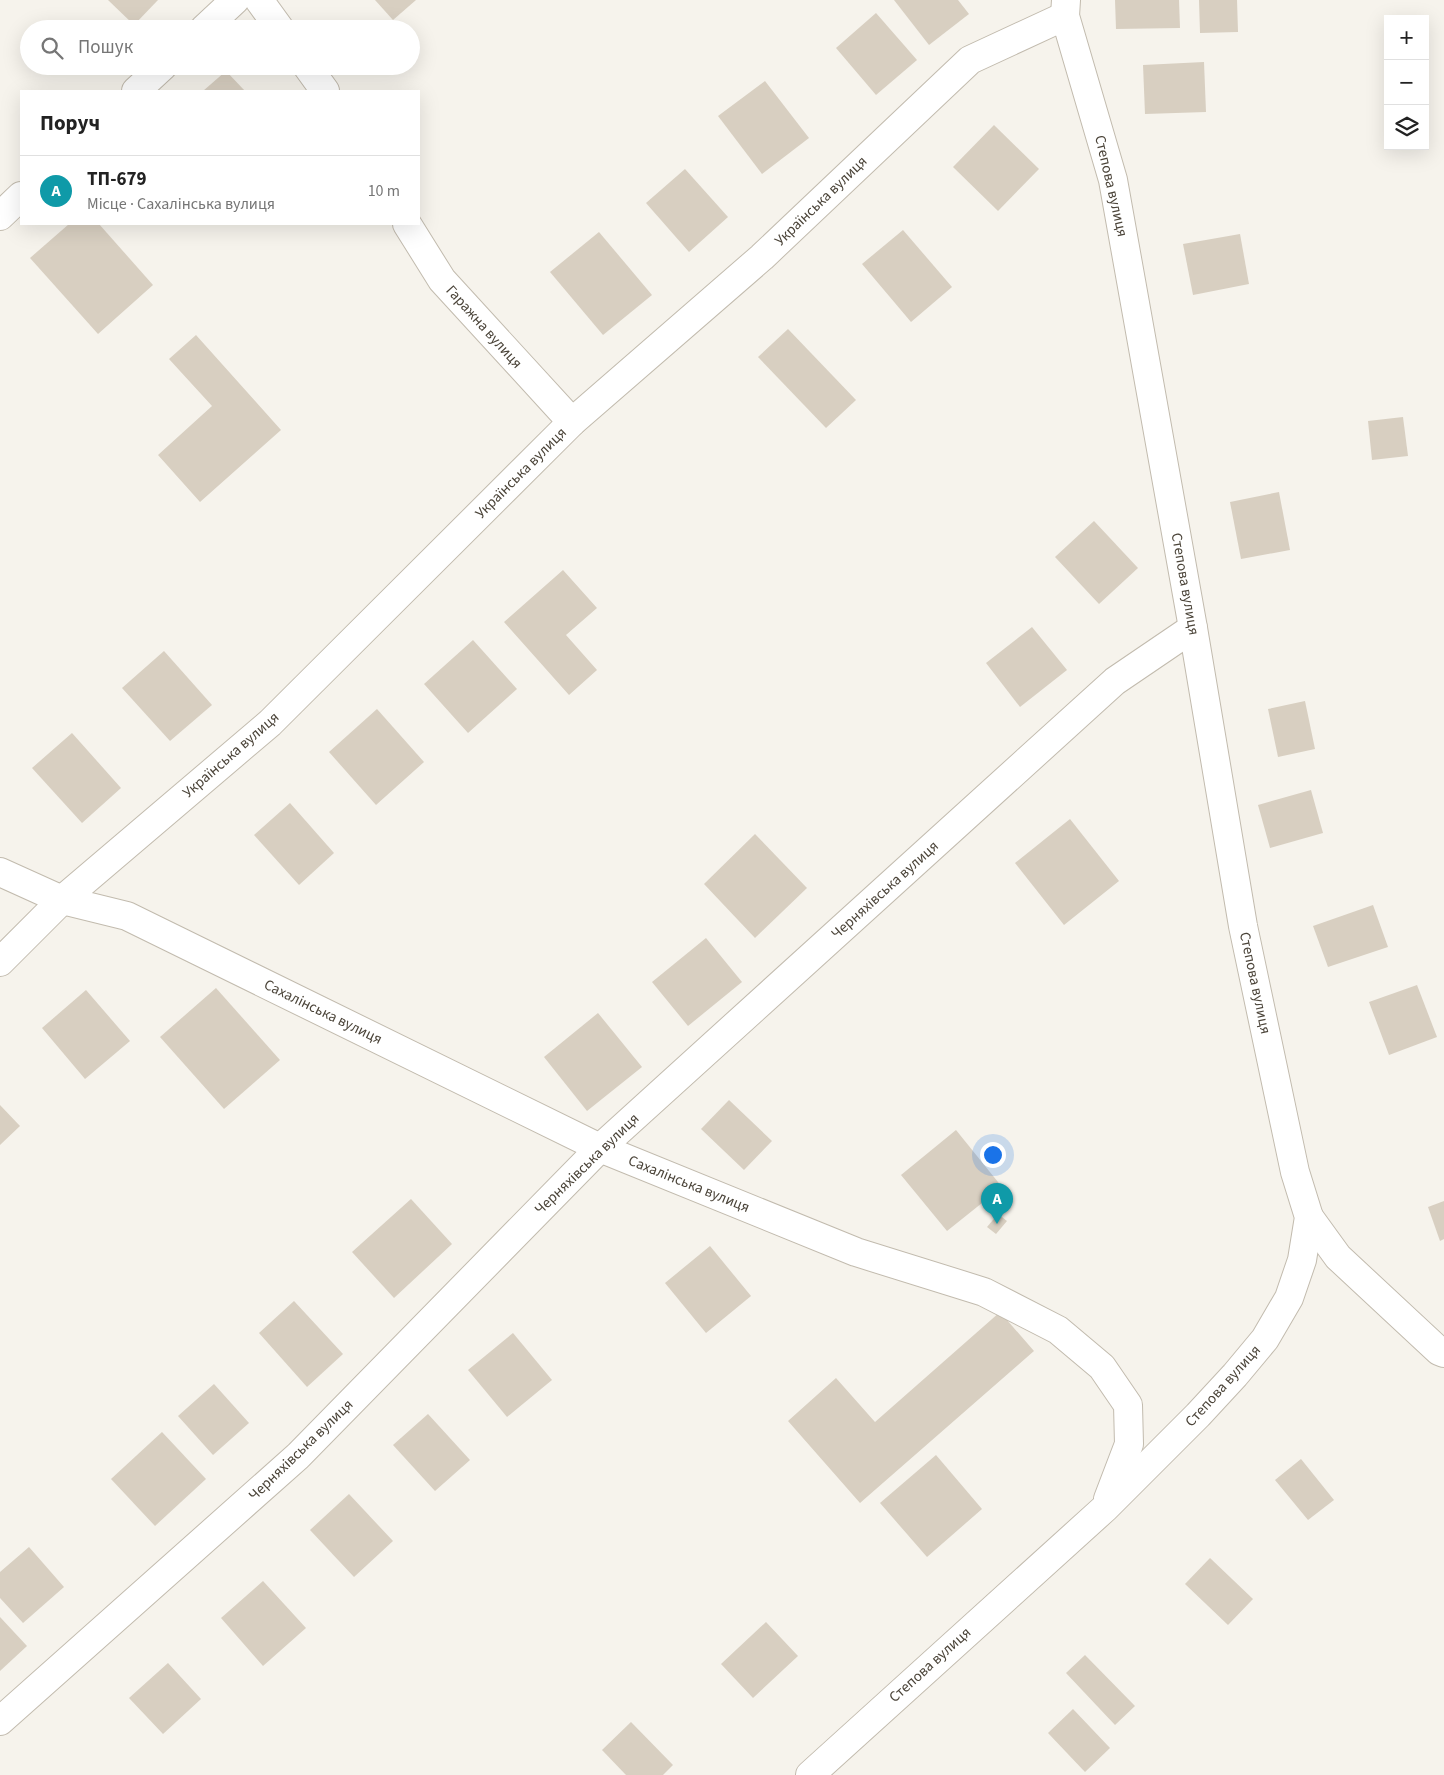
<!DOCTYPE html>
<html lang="uk">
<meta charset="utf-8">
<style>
:root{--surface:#fff;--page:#f6f6f6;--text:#222;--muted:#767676;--line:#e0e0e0;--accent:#b45309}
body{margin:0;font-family:"Source Sans 3",sans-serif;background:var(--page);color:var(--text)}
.controls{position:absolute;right:15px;top:15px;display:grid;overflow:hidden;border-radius:0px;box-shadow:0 5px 20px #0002}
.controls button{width:45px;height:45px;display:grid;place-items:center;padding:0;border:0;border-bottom:1px solid var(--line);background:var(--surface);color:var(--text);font:25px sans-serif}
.you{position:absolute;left:992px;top:1154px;width:18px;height:18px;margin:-12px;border:4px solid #fff;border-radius:50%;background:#1a73e8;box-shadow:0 0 0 8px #1a73e833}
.badge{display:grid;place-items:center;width:32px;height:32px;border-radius:50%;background:var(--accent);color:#fff;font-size:16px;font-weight:700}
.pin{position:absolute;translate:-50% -41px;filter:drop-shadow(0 1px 2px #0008)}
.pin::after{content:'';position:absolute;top:26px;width:18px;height:15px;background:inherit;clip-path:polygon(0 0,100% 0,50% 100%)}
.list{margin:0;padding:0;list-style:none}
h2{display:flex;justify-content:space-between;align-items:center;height:65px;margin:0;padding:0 20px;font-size:21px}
h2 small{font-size:16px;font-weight:400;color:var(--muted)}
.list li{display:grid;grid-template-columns:32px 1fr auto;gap:15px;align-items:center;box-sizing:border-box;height:70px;padding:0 20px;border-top:1px solid var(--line)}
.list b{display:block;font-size:19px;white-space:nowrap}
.list p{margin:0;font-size:16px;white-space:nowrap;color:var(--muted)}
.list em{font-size:16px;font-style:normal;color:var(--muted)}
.icon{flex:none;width:28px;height:28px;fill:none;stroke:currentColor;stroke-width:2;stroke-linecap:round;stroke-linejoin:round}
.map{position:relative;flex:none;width:1444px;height:1775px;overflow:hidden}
.search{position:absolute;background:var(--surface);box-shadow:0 5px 20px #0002;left:20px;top:20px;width:400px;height:55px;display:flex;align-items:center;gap:12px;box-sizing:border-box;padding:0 18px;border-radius:28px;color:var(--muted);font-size:19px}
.panel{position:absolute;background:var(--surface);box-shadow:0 5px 20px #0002;left:20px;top:90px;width:400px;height:135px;border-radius:0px}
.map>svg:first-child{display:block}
</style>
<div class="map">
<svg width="1444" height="1775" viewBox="0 0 1444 1775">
<rect width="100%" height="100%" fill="#f6f3ec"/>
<!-- building -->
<g fill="#d8cfc1">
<polygon points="108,0 158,0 134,25"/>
<polygon points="375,0 416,0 393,20"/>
<polygon points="894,0 958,0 969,14 929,45"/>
<polygon points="1115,0 1179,0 1180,28 1116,29"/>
<polygon points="1199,0 1237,0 1238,32 1200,33"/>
<polygon points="876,13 917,60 876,95 836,48"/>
<polygon points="1204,62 1206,112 1145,114 1143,65"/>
<polygon points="226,71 245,91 203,91"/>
<polygon points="765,81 809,138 762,174 718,116"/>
<polygon points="994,125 1039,169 998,211 953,167"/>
<polygon points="685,169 728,217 689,252 646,203"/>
<polygon points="69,224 99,224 153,285 98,334 30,258"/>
<polygon points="903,230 952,287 911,322 862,264"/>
<polygon points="599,232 652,295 603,335 550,272"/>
<polygon points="1240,234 1249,284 1193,295 1183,244"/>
<polygon points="788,329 856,400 826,428 758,357"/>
<polygon points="196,335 281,430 200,502 158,455 212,406 169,359"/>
<polygon points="1403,417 1408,456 1372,460 1368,421"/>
<polygon points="1279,492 1290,550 1241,559 1230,502"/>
<polygon points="1094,521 1138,568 1099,604 1055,557"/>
<polygon points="563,570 597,608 566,635 597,670 569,695 504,622"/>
<polygon points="1032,627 1067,670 1020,707 986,663"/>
<polygon points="473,640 517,689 468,733 424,684"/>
<polygon points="164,651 212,705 170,741 122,688"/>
<polygon points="1305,701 1315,749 1278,757 1268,709"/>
<polygon points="377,709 424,762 376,805 329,752"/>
<polygon points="72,733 121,788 82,823 32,768"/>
<polygon points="1311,790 1323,833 1270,848 1258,805"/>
<polygon points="290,803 334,853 299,885 254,835"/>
<polygon points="1070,819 1119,881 1064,925 1015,863"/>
<polygon points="755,834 807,888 755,938 704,884"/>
<polygon points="1373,905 1388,947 1328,967 1313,926"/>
<polygon points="706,938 742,982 688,1026 652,982"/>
<polygon points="1417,985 1437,1037 1389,1055 1369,1002"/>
<polygon points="216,988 280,1060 224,1109 160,1037"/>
<polygon points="86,990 130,1041 85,1079 42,1028"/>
<polygon points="598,1013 642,1067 587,1111 544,1057"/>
<polygon points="729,1100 772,1141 744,1170 701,1129"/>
<polygon points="0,1105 20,1126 0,1145"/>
<polygon points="956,1130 1002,1187 947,1231 901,1175"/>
<polygon points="411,1199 452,1244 394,1298 352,1252"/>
<polygon points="1444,1201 1444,1239 1440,1241 1428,1207"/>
<polygon points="998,1214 1007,1221 996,1234 987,1227"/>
<polygon points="710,1246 751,1296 706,1333 665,1283"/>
<polygon points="294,1301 343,1354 307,1387 259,1333"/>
<polygon points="1000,1312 1034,1351 860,1503 788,1421 836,1378 875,1422"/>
<polygon points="513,1333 552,1380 507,1417 468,1370"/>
<polygon points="214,1384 249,1423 213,1455 178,1416"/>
<polygon points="428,1414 470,1460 435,1491 393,1445"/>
<polygon points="162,1432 206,1479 155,1526 111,1479"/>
<polygon points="936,1455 982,1509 927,1557 880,1503"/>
<polygon points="1301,1459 1334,1500 1308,1520 1275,1480"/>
<polygon points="349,1494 393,1541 354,1577 310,1530"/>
<polygon points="29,1547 64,1587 23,1623 0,1598 0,1572"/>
<polygon points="1210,1558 1253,1599 1228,1625 1185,1584"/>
<polygon points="263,1581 306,1628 263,1666 221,1618"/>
<polygon points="0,1617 27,1646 0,1671"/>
<polygon points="766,1622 798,1656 753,1698 721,1664"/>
<polygon points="1085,1655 1135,1706 1115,1725 1066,1673"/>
<polygon points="168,1663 201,1699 163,1734 129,1698"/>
<polygon points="1073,1709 1110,1748 1085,1772 1048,1733"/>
<polygon points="631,1722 673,1765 663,1775 626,1775 602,1750"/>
</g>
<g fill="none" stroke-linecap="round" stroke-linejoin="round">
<!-- street casing -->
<g stroke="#c2bbae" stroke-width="30">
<g id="street">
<polyline points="259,0 280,29"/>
<polyline points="204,29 235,0"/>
<polyline points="307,66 325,91"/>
<polyline points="136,91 163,66"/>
<polyline points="0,216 21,196"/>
<polyline points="407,224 442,280 572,422"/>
<polyline points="0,872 62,900 127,916 600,1148 856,1252 984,1292 1058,1330 1102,1367 1128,1405 1129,1444 1108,1499"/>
<polyline points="0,962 62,900 270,723 572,422 762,257 970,60 1065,16"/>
<polyline points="1309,1217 1338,1257 1439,1351 1444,1353"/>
<polyline points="0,1721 298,1456 600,1148 1115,681 1193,628"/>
<polyline points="810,1775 1105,1508 1198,1415 1235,1375 1265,1339 1289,1298 1302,1260 1309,1217 1295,1172 1243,926 1193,628 1113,180 1065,16 1066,0"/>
</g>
</g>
<!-- street -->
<use href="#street" stroke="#fff" stroke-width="28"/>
</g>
<g text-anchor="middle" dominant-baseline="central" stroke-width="5" stroke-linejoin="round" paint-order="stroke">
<!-- street labels -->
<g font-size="15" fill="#4b4439" stroke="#fff">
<text transform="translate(1111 186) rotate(77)">Степова вулиця</text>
<text transform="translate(821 201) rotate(-44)">Українська вулиця</text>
<text transform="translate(484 327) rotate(48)">Гаражна вулиця</text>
<text transform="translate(521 473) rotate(-45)">Українська вулиця</text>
<text transform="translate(1185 584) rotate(80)">Степова вулиця</text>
<text transform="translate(231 755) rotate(-41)">Українська вулиця</text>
<text transform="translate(885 890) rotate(-42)">Черняхівська вулиця</text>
<text transform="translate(1255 983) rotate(78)">Степова вулиця</text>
<text transform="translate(323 1012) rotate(26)">Сахалінська вулиця</text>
<text transform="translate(587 1164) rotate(-44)">Черняхівська вулиця</text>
<text transform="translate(689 1184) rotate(22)">Сахалінська вулиця</text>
<text transform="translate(1223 1386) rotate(-48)">Степова вулиця</text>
<text transform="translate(301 1450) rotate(-44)">Черняхівська вулиця</text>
<text transform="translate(930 1665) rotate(-42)">Степова вулиця</text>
</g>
</g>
</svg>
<div class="controls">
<button>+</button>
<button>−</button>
<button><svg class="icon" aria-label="layers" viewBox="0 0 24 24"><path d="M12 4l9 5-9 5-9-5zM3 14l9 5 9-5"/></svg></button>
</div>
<div class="you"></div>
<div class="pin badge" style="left:997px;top:1224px;background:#0f9aa8">A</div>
<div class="search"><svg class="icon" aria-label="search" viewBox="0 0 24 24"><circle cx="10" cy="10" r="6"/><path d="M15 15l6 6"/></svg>Пошук</div>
<section class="panel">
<h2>Поруч<small></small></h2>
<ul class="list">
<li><span class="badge" style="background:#0f9aa8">A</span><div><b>ТП-679</b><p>Місце · Сахалінська вулиця</p></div><em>10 m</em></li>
</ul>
</section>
</div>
